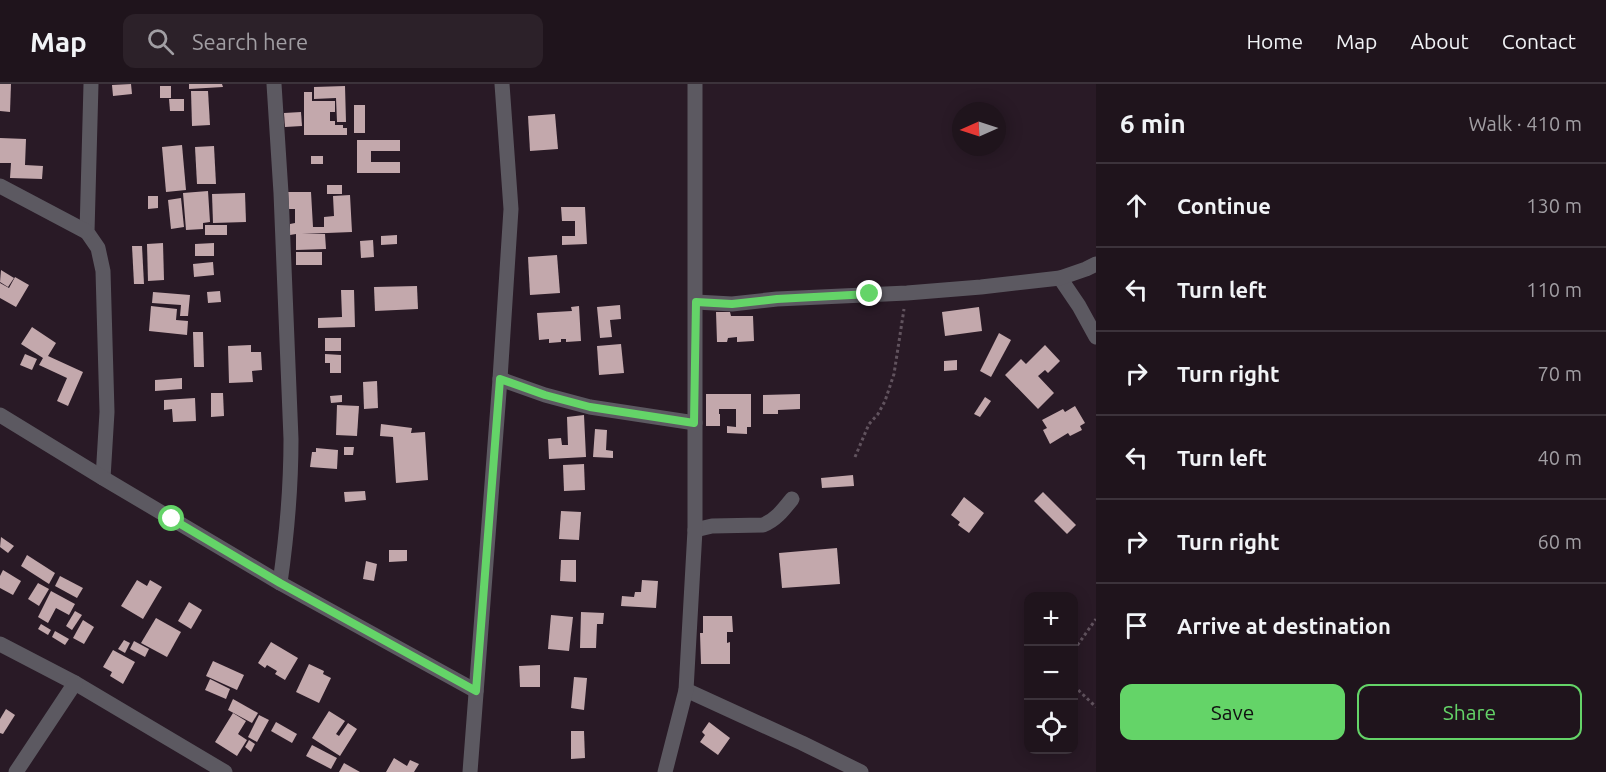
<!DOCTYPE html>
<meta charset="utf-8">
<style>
:root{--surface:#1f141c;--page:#2c2129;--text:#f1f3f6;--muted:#a19ea3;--line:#3c333b;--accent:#64d468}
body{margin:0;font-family:Ubuntu,sans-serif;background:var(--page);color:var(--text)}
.controls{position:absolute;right:18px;bottom:18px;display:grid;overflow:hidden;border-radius:12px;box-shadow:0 3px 15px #0003}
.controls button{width:54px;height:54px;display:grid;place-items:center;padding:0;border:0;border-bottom:2px solid var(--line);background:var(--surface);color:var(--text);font:30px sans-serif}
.compass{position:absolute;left:952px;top:18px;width:54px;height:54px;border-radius:50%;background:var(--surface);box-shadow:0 3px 15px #0003;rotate:267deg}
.stop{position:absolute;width:18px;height:18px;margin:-14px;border:4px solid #64d468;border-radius:50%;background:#fff}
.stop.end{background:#64d468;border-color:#fff;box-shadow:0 2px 6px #0008}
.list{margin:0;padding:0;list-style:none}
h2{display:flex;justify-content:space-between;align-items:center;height:78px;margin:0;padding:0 24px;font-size:26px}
h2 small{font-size:20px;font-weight:400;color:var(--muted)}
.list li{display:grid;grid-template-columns:39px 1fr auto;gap:18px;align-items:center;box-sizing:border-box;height:84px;padding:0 24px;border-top:2px solid var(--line)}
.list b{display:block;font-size:22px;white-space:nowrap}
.list em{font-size:20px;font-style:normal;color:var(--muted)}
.actions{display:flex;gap:12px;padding:18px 24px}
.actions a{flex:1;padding:14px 0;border:2px solid var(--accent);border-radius:12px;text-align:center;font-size:21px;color:var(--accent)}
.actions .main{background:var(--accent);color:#111}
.icon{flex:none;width:33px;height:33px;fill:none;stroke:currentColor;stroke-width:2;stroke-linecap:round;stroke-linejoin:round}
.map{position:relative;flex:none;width:1096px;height:688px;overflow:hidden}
header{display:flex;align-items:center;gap:36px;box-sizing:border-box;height:84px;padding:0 30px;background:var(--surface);border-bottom:2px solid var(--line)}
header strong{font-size:28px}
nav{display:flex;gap:33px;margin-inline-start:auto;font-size:21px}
.search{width:420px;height:54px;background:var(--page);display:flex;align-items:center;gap:15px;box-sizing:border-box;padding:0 21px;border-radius:12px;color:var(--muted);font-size:22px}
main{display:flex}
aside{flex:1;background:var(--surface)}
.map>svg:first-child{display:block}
</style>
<header>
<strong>Map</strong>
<div class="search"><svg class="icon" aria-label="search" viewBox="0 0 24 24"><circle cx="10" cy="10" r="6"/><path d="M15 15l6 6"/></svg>Search here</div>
<nav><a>Home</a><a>Map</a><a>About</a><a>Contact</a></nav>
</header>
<main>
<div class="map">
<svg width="1096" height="688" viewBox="0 0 1096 688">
<rect width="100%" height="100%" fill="#291a26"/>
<!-- building -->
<g fill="#c3a8ac">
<polygon points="0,0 11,0 10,28 0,27"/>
<polygon points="131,0 132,10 113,12 112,1"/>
<polygon points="189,0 222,0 223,3 189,5"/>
<rect x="160" y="2" width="11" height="12"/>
<polygon points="345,2 346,38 337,38 336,14 314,15 314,3"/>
<polygon points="191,7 208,7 210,41 192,42"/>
<polygon points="304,8 312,8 312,17 335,17 335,28 330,28 330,37 335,37 335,41 343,41 343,44 347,44 347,51 304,51"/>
<polygon points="169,15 184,15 184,27 170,27"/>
<rect x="354" y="21" width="11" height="28"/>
<polygon points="301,28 302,42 285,43 284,29"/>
<polygon points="555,30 558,65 530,67 528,32"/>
<polygon points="0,54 26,55 25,81 43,82 42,95 10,94 11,79 0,79"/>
<polygon points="357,56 400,56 400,67 371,67 371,78 400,78 400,89 357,89"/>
<polygon points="182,61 186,106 166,108 162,63"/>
<polygon points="214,62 216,100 197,100 195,63"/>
<rect x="311" y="72" width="12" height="8"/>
<rect x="327" y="101" width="15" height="9"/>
<polygon points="208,107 210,138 203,139 203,145 186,146 183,109"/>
<polygon points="288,108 311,108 313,143 324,143 324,133 334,132 333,112 350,111 352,148 302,150 325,150 326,165 296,166 296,150 290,151 290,140 295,139 295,125 289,125"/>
<polygon points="245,109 246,138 213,139 212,110"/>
<polygon points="148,112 158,112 158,124 148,125"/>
<polygon points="181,114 184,143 171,145 168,116"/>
<polygon points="561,123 585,123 587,160 562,161 562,152 575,152 575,137 562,137"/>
<rect x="205" y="141" width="22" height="10"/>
<polygon points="397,151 397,160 381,161 381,152"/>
<polygon points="373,156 374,173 361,174 360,157"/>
<polygon points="163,159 164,196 148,197 147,160"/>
<polygon points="214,159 214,172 195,172 195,160"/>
<polygon points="132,162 142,162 144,200 134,200"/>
<rect x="296" y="168" width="26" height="13"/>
<polygon points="557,171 560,209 530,211 528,173"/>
<polygon points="213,178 214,191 194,193 193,180"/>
<polygon points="1,186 14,194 8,203 0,198"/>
<polygon points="15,193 29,201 16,223 0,214 0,199 9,204"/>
<polygon points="417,202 418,225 375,227 374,203"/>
<polygon points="341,206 354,206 355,243 318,244 318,234 342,233"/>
<polygon points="220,207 221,218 208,219 207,208"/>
<polygon points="153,208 190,211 188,232 180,232 181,221 152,219"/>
<polygon points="620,221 621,235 610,236 612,253 600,254 597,223"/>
<polygon points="151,222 177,225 176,236 188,237 187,251 149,247"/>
<polygon points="579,222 581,257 566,258 566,255 561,255 561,258 549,259 549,255 539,256 537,229 572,227 571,223"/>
<polygon points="979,223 982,247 945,252 942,228"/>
<polygon points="716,228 730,228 731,232 753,232 754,257 737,258 737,253 728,254 727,258 717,258"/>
<polygon points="32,243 56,259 48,272 83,288 68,322 57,317 67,294 39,281 43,274 21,260"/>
<polygon points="193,248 203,248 204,283 194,283"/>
<polygon points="999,249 1011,256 991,293 980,287"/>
<rect x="325" y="254" width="16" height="13"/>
<polygon points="621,260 624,289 599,291 597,262"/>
<polygon points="251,261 251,268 261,268 262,286 252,287 253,298 229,299 228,262"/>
<polygon points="1045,261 1060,277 1048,289 1045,286 1038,292 1054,309 1038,325 1005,291 1021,275 1026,280"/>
<polygon points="25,270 37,275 32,286 20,281"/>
<polygon points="325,270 341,271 341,289 330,289 330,279 325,279"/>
<polygon points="957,276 957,286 944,287 944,277"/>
<polygon points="182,294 182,305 155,307 155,296"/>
<polygon points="377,297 378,324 364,325 363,298"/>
<polygon points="211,309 223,309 224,332 211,333"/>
<polygon points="706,310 751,310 751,343 747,343 747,350 727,349 727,342 736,343 736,325 719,325 719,330 720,330 720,342 706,342"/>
<polygon points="800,310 800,325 778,326 778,330 763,330 763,311"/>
<polygon points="342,311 342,318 331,319 330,312"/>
<polygon points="985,313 991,317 980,333 974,330"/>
<polygon points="195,314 196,337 173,338 172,325 164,326 164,316"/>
<polygon points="337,321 359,322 357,352 336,351"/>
<polygon points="1075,322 1085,339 1080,342 1082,346 1070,352 1068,349 1050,360 1043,346 1047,344 1042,336 1063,325 1065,328"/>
<polygon points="584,331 586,373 549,375 548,355 561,354 562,361 568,361 567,333"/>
<polygon points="381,340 412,344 411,349 425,348 428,396 396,399 393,353 380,352"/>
<polygon points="595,345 607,346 606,366 613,367 613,374 593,373"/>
<polygon points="344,363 354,363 353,371 344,371"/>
<polygon points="316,364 338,366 337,385 310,383 312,368 316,368"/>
<polygon points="584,380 585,406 564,407 563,381"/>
<polygon points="853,391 854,402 822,404 821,394"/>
<polygon points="365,407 366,416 345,418 344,408"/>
<polygon points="1043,408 1076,441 1067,450 1034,417"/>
<polygon points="964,413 984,429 969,449 958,441 960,438 951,431"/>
<polygon points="561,427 581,428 579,456 559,455"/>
<polygon points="1,453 14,462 8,469 0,463"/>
<polygon points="837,464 840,500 782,504 779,469"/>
<polygon points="389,466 407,466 407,477 389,478"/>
<polygon points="27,471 55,489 49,500 21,482"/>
<polygon points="561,476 576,476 576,498 560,497"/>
<polygon points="366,477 377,480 374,497 363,495"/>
<polygon points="3,486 21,497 13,511 0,504 0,492"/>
<polygon points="60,492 83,504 77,514 55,502"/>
<polygon points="137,496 147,502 150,496 162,503 143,535 121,522"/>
<polygon points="642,496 658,497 656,524 621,522 622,512 634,513 635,508 641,508"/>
<polygon points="38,499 49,505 39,522 28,515"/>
<polygon points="51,507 75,520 69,531 56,524 48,539 38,533"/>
<polygon points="189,518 202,526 191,545 178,537"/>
<polygon points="75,527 82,531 72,546 66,542"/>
<polygon points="581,528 604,529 603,540 597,540 596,564 580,564"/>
<polygon points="551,531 573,533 569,567 548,565"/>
<polygon points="703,532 732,532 733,548 727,548 727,559 730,558 730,580 701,580 700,549 703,549"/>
<polygon points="156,534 181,548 167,573 141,559"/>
<polygon points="83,536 94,543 84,560 73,554"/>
<polygon points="41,540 51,546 48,551 38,545"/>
<polygon points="55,547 69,555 65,561 52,553"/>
<polygon points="124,556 130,559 125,569 118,565"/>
<polygon points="134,557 149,565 145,573 130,565"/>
<polygon points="271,558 298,574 285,596 275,590 277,587 267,581 265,584 258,579"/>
<polygon points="113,566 135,578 123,600 110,592 112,588 103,583"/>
<polygon points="213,577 244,591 237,606 206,592"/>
<polygon points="309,580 324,587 323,590 331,594 319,619 296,608"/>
<polygon points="540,581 540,603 520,603 519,582"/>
<polygon points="574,593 587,594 584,626 571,624"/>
<polygon points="210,595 230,605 226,615 205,606"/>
<polygon points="233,615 258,629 252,639 228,626"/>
<polygon points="6,625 15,631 3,650 0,649 0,635"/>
<polygon points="329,627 345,637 336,650 339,652 348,639 357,645 340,672 312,654"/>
<polygon points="233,629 246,637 238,650 247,656 237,672 215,658"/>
<polygon points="259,631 269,636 257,658 248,653"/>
<polygon points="276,638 297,650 292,659 271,647"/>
<polygon points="709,638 730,654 718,671 700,658 705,651 702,648"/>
<polygon points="571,647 584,647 585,674 571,675"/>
<polygon points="249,656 255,660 251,668 245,663"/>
<polygon points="312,661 337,674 331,685 306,672"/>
<polygon points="394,674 407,682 410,676 419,680 414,688 386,688"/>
<polygon points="344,679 360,688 339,688"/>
</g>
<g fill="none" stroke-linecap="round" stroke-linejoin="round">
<!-- path -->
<g stroke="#61535e" stroke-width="3" stroke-dasharray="3 3" stroke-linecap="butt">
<polyline points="855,373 869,340 878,330 885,317 894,290 904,225"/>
<polyline points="1074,566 1096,535"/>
<polyline points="1074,602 1096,623"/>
</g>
<!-- minor -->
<g stroke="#5c5961" stroke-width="15">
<polyline points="91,0 87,148 98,164 103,187 107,328 103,394"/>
<path d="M 274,0 L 281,109 L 291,355 C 291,403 287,450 280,499"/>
<polyline points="0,102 87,148"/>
<polyline points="1060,194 1079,222 1096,253"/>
<polyline points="696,218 732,220 777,215 907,209 981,203 1060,194 1086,185 1096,180"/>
<polyline points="500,295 545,311 590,323 695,339"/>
<polyline points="0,331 103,394 280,499 476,607"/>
<path d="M 695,446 L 712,442 L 763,441 C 776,436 784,425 792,415"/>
<polyline points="0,560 75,599 225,688"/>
<polyline points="686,606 802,659 861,688"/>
<polyline points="16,688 75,599"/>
<polyline points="470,688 500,295 511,125 502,0"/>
<polyline points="665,688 686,606 695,446 695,0"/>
</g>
</g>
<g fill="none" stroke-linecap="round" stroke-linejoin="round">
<!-- route -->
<polyline stroke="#64d468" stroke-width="8" points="172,435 280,499 476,607 500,295 545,311 590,323 694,339 696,218 732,220 777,215 870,210"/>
</g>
</svg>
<div class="controls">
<button>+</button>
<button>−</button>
<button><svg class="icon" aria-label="locate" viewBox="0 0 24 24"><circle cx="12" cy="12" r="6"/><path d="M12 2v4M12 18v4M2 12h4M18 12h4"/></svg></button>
</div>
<svg class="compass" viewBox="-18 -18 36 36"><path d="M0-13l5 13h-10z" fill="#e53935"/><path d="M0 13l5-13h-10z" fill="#a19ea3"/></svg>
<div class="stop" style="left:172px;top:435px"></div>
<div class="stop end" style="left:870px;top:210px"></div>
</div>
<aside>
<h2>6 min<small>Walk · 410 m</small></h2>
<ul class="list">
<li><svg class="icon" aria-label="ahead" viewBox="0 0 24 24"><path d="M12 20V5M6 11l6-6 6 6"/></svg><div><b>Continue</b></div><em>130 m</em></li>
<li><svg class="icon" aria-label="left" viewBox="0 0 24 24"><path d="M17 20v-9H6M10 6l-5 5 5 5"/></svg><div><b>Turn left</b></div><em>110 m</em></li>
<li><svg class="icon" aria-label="right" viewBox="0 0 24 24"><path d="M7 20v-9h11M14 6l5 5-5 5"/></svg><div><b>Turn right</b></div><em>70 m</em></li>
<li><svg class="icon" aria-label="left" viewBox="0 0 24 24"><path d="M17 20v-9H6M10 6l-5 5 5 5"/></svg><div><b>Turn left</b></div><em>40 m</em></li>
<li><svg class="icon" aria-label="right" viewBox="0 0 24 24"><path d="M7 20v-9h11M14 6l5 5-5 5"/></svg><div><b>Turn right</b></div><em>60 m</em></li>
<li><svg class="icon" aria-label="arrive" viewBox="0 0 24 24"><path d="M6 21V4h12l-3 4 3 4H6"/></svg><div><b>Arrive at destination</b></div></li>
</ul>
<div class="actions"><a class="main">Save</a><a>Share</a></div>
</aside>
</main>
